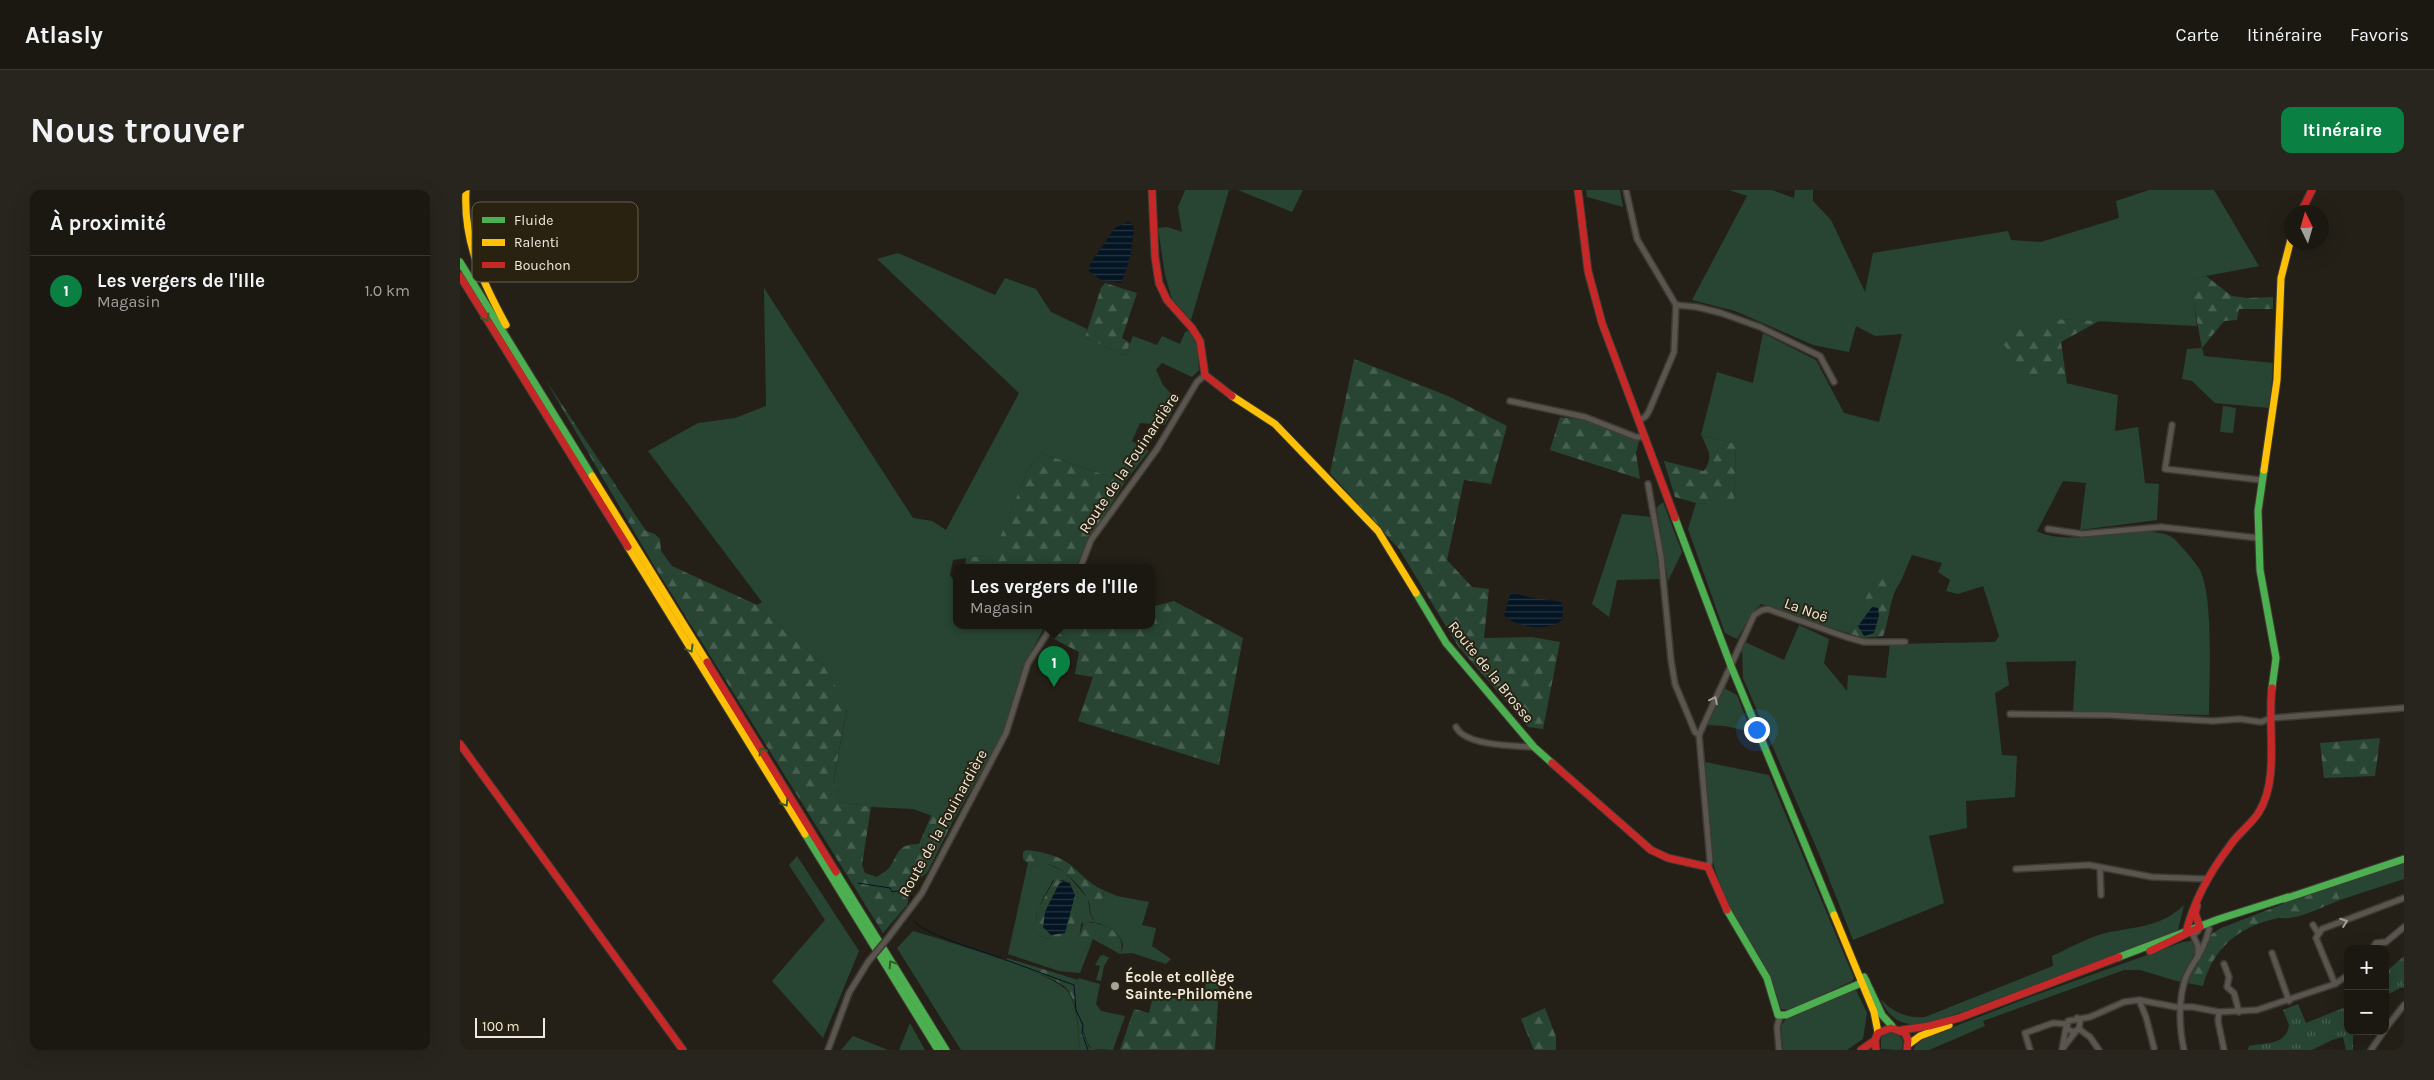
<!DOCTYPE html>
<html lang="fr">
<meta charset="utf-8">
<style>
:root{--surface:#1b1811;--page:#28251f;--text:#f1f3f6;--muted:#a0a09f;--line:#393731;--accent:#0b8043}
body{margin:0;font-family:Karla,sans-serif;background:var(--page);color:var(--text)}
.controls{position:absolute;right:15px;bottom:15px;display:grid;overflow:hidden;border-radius:10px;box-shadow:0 5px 20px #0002}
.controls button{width:45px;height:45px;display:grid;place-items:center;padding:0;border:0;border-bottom:1px solid var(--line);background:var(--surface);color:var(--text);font:25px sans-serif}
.compass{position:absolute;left:1824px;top:15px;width:45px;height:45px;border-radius:50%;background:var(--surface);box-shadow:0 5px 20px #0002;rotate:355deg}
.scale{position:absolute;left:15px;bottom:12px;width:70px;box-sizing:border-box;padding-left:5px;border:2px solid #efeadf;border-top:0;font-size:14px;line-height:18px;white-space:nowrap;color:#efeadf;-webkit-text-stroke:4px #2a2211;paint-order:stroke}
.you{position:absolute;left:1296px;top:539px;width:18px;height:18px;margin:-12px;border:4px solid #fff;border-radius:50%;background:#1a73e8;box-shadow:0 0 0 8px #1a73e833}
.badge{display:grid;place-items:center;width:32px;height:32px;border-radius:50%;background:var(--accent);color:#fff;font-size:16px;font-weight:700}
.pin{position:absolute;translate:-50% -41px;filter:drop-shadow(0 1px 2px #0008)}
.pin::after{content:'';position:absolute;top:26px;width:18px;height:15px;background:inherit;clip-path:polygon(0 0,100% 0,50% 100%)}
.popup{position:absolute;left:493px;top:374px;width:202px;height:65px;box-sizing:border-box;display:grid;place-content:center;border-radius:10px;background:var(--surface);filter:drop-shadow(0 1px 4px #0005);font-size:16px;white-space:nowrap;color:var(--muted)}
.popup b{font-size:19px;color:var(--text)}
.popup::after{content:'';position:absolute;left:50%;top:100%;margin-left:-10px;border:10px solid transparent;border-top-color:var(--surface)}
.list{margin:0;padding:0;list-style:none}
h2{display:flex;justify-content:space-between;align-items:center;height:65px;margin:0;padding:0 20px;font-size:21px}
h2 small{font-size:16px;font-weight:400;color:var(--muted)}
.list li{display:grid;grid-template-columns:32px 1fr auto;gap:15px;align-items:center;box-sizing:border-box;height:70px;padding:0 20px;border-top:1px solid var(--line)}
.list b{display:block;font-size:19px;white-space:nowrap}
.list p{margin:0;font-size:16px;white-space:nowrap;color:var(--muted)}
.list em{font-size:16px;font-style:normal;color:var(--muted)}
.map{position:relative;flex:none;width:1944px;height:860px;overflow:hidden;border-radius:10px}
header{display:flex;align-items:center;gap:30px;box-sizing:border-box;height:70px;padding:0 25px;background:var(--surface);border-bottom:1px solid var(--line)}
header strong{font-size:24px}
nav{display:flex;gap:28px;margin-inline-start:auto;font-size:18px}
.intro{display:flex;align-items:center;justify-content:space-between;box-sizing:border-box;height:120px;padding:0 30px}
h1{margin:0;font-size:35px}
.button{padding:12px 22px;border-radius:10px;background:var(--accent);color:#fff;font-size:18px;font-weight:700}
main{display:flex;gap:30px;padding:0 30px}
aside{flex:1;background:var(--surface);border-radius:10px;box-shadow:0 5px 20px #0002}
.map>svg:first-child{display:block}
</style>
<header>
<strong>Atlasly</strong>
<nav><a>Carte</a><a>Itinéraire</a><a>Favoris</a></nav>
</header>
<div class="intro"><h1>Nous trouver</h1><a class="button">Itinéraire</a></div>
<main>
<aside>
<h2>À proximité<small></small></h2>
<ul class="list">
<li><span class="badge">1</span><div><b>Les vergers de l'Ille</b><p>Magasin</p></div><em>1.0 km</em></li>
</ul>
</aside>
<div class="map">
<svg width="1944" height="860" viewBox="0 0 1944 860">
<defs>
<pattern id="forest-firs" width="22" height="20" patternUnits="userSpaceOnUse" patternTransform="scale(1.25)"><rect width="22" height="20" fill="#284534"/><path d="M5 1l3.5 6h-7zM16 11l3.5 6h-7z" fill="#486051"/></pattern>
<pattern id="park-tufts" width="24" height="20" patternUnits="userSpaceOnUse" patternTransform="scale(1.25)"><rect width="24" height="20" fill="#284534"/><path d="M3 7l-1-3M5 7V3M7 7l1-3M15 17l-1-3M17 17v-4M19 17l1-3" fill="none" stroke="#486051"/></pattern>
<pattern id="water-rules" width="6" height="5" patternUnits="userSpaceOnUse" patternTransform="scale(1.25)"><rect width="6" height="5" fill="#031423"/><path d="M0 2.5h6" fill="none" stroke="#283642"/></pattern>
</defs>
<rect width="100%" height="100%" fill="#242017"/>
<!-- grass -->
<g fill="#284534" fill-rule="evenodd">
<polygon points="725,0 769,0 731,130 712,109 705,85 698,38 707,37 722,42 718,17"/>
<polygon points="778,0 843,0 832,22"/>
<polygon points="1126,0 1160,0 1163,17 1127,7"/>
<path d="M 1269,0 L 1312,0 L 1334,8 L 1335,0 L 1353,0 L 1353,11 L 1371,30 L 1405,102 L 1413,63 L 1548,41 L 1551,50 L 1581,52 L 1659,28 L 1656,11 L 1689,0 L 1754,0 L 1799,76 L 1730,89 L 1737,136 L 1593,129 L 1566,184 L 1658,205 L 1655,241 L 1678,237 L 1685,293 L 1699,294 L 1697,330 L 1620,340 L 1626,293 L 1603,291 L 1577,341 C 1594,351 1632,347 1652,345 C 1668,343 1700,338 1713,348 C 1719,353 1736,373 1740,380 C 1754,409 1749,491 1749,525 L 1613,522 L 1616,471 L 1546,472 L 1549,495 L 1535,503 L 1542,565 L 1557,566 L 1555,607 L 1506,611 L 1507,638 L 1469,646 L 1484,713 L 1393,750 L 1360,666 L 1283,488 L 1282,458 L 1285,452 L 1324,470 L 1339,435 L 1369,449 L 1364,473 L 1387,501 L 1388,485 L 1426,488 L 1430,454 L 1535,452 L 1539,446 L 1523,396 L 1498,404 L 1486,401 L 1490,390 L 1478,382 L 1482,373 L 1452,365 L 1440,393 L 1417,387 L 1388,443 L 1301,414 L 1293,422 L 1277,449 L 1265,443 L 1228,339 L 1236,313 L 1274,315 L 1276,254 L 1241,245 L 1257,182 L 1293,193 L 1303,143 L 1356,170 L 1384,223 L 1419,232 L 1442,144 L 1415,146 L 1396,136 L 1389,162 L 1353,155 L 1275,121 L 1232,110 L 1287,6 Z"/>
<path d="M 438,63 L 535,105 L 545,88 L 576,99 L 591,122 L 627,139 L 625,147 L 665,166 L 673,146 L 697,155 L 702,146 L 720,154 L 725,142 L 729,141 C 739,151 738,167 739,180 L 732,187 L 702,173 L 696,180 L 703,195 L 718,211 L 705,235 L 680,233 L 672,251 L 689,261 L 665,292 L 581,263 L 568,279 L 535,361 L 522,366 L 493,370 L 490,385 L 496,394 L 496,436 L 585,436 L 566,471 L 543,543 L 492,633 L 453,619 L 411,617 L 380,612 L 373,594 L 387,519 L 365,476 L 297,415 L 302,412 L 188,261 L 238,233 L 275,228 L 306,216 L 304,98 L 453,328 L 472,331 L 486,340 L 559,203 L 417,69 Z"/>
<polygon points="1742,158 1744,166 1813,173 1810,218 1755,213 1732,191 1722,189 1727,159"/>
<polygon points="1763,216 1776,218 1773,243 1760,242"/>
<polygon points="1203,312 1222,362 1208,391 1197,320 1197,317"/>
<polygon points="1162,324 1191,327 1200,389 1157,390 1149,427 1132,414"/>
<polygon points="1264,498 1277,505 1291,542 1265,536 1247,535"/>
<polygon points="1245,572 1309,585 1394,788 1392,791 1329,820 1321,819 1311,788 1262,703 1254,676"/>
<polygon points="337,666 399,761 363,848 312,791 365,730 329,675"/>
<path d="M 568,673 L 572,677 L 585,673 L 605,682 L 628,709 L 630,724 L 633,730 L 644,708 L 643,700 L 657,706 L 689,712 L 682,735 L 696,738 L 692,756 L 711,769 L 706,774 L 672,763 L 660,764 C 661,761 663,759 663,756 C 664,742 632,726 621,734 L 619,750 L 613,765 L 620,773 L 622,764 L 633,749 L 620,783 L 599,781 L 548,764 ZM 593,690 L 603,690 L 609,693 L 609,691 L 619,703 L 613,733 L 589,749 L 577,745 C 571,724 584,708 593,690 Z"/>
<polygon points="1944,673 1944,689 1880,710 1874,694"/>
<path d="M 1724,715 L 1718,740 C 1659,766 1597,788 1536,809 C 1512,818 1480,832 1455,834 C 1439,835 1426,824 1421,809 C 1431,822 1449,829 1465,827 L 1593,776 L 1592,766 C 1608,759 1625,749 1642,744 C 1673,736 1699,739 1724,715 Z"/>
<path d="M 453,741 C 482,750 596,782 609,803 C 618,819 618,843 620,860 L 501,860 L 437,758 Z"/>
<polygon points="1732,751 1736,760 1720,792 1680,780 1664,780 1523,831 1525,836 1469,860 1453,860 1456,855 1465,848 1570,807 1723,752"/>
<polygon points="644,765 649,768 644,776 641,791 636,790 640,776 635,775 640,766"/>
<path d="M 618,788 L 640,794 L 636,814 L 641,821 L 665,826 L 653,860 L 633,859 C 620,851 619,803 618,788 Z"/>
<polygon points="1396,800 1407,823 1403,849 1387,860 1323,860 1321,836 1326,829"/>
<polygon points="450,833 465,860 439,860"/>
<path d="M 1428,842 C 1440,841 1446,850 1441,860 L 1421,859 L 1421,847 Z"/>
<polygon points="393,846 428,860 381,860"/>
</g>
<!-- forest -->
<g fill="url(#forest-firs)">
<polygon points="1746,86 1772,106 1788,108 1813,107 1813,119 1779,119 1777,130 1764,131 1742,158 1729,89"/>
<polygon points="645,93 677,103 662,148 670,153 665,166 625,147 641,98"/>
<polygon points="1593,129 1639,131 1601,152 1607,194 1566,184 1538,147"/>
<polygon points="894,169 988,206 1047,236 1031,294 1004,290 987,370 1012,397 1029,399 1024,448 1072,447 1100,452 1083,539 1068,537 998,456 939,359 870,283"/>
<path d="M 85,189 L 186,341 L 195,344 L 200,349 L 201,361 L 212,376 L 297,415 L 365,476 L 387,518 L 373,593 L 380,612 L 411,617 L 402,675 L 405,683 L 417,687 C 421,684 427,681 430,677 C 440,661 437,655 459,654 L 472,624 L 492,633 L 467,683 L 451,695 L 447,715 L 423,743 L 193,374 Z"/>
<polygon points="1100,227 1134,232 1179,251 1176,263 1180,289 1090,260"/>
<path d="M 1241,245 L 1276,254 L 1274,316 L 1236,313 L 1215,307 L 1204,271 L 1244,281 C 1254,267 1248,259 1241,245 Z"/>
<polygon points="581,263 665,292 628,352 615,378 505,378 506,368 522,366 535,360 568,279"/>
<path d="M 1417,386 L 1440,393 C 1429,406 1430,430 1423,446 L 1402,448 L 1388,443 Z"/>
<polygon points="714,411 783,448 759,575 618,531 633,487 615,484 619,462 592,448 599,436 692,436 692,417"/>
<polygon points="1920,548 1915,586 1864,588 1860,553"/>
<path d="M 566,660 C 578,661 598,665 608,673 C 620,682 629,694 643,700 L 644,708 L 634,730 C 629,723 631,719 629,712 C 623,697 603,677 587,674 C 583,673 577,676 572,677 L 563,669 L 563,662 Z"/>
<path d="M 596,687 L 603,692 L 599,694 L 585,722 L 615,705 L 609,691 L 619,703 C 613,736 618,760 577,745 L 574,741 L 578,719 Z"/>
<path d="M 1874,694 L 1880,710 C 1864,716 1846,726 1829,728 C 1825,729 1821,727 1818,728 C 1779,736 1753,758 1743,796 L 1727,793 L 1750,745 L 1761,738 Z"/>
<path d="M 624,732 C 641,732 669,742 660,764 L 633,749 L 622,764 L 620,773 L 614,775 L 613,765 Z"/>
<path d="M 547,768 L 618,790 L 621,824 L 625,830 L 623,843 L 629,857 L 637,860 L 620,860 C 618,842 619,809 604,796 C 593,787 560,777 546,772 Z"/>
<polygon points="746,787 759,794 755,860 660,860 674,819 689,823 693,807 745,809"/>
<polygon points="1085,818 1096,847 1096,860 1074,860 1061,829"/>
</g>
<!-- park -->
<g fill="url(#park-tufts)">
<polygon points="1944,766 1944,798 1940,798 1925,806 1925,783"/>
<path d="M 1838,814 L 1846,833 L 1888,816 L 1888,841 L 1893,841 L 1893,860 L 1886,860 L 1883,847 L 1872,850 L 1852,860 L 1788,860 L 1789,856 C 1805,852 1826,856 1829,835 L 1823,820 Z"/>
</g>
<!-- water -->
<g fill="url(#water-rules)">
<path d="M 669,31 L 674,37 C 672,57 670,75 661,93 L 641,90 L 629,81 L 630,74 L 655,38 Z"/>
<path d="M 1051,402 L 1068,407 L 1101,412 L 1103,417 L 1102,430 C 1089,442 1056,438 1044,425 Z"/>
<polygon points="1412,417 1418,418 1419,426 1414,443 1404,446 1398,436"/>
<polygon points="603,692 609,693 615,705 605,743 591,745 583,737 585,722 599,694"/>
</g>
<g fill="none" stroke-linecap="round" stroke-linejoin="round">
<!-- stream -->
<g stroke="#031423" stroke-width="1">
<polyline points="398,693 430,698 432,702 444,700 452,707 450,711 452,711"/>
<path d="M 454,731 C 459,742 526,763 541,768"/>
<polyline points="546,770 614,795 616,820 623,835 622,843 628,860"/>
</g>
<!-- street casing -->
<g stroke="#3e3b34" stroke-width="8">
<g id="street">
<polyline points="1166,0 1177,49 1216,115 1214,162 1189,221 1186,226 1179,231"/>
<polyline points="1216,115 1237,117 1261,123 1300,137 1360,166 1374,192"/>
<polyline points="1050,211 1125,227 1176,247 1185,247"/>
<polyline points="1712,235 1705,279 1801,290"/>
<polyline points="1188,294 1201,367 1211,470 1215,494 1235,542 1239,545"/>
<polyline points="1588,339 1622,344 1701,337 1798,348"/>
<polyline points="620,378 631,350 697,259 737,192 745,185"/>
<polyline points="1550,524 1650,525 1753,531 1780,529 1801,532 1811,528 1944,518"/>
<path d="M 996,537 C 1005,556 1056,556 1074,557"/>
<polyline points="1248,677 1250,671 1239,545 1294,425 1302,420 1308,419 1386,447 1404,452 1445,452"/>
<polyline points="1640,678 1641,705"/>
<polyline points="1556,679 1629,675 1692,687 1748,689"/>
<polyline points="1853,735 1858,743"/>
<polyline points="428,748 462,703 546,543 568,473 592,436"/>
<polyline points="1912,759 1916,753 1926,752 1944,737"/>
<polyline points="1812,763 1829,811"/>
<polyline points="1738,767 1738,756 1733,745 1738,741"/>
<polyline points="1764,774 1769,787 1767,797 1774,803 1779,822"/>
<polyline points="1875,794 1856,748 1862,739 1944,708"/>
<polyline points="1679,810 1686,827 1694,858"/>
<polyline points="1759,822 1758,831 1764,860"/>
<polyline points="1617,828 1620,832 1619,839 1613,842 1607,839 1608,831 1630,827 1664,812 1679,810 1716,817 1733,817 1759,822 1797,820 1875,794 1888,785"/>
<polyline points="1619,839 1630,847 1639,860"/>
<polyline points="1925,839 1944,815"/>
<polyline points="1603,858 1617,840"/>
<polyline points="368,860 389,803 408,772"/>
<polyline points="1319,860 1317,837 1320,826"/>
<polyline points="1570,860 1565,843 1593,833 1606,834"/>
<polyline points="1602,860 1606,837"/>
<path d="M 1724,860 C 1719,838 1718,808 1726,787 C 1734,769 1744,762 1749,739"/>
<polyline points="1911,860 1924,841"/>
</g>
</g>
<!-- fast casing -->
<g stroke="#3e3b34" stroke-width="9">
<g id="fast">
<polyline points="0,72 132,286"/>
<polyline points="1804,280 1798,321 1800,380 1816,468 1812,498"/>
<polyline points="1215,328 1271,476 1374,725"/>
<polyline points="956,403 986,453 1074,557 1092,573"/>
<polyline points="345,644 478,860"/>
<polyline points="376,682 486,860"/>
<polyline points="1824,709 1944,669"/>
<polyline points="1267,720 1307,788 1318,825 1326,825 1406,791"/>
<polyline points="1659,767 1759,729 1828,707"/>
<polyline points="1404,787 1422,825 1432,836"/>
</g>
</g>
<!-- slow casing -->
<g stroke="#3e3b34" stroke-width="9">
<g id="slow">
<path d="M 6,0 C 3,51 22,91 46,135"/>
<polyline points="772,206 815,234 918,341 956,403"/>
<polyline points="1804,280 1817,190 1821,88 1832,45"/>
<polyline points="132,286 247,472"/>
<polyline points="168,357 345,644"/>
<polyline points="1374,725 1414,822 1418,842"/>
<polyline points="1449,854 1460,846 1489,835"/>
</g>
</g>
<!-- jam casing -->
<g stroke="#3e3b34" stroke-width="9">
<g id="jam">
<polyline points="692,0 695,67 699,93 707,110 732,138 740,151 745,185 772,206"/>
<polyline points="1118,0 1128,81 1142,133 1215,328"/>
<polyline points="1841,22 1852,0"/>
<polyline points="0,86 168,357"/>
<polyline points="247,472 376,682"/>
<polyline points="0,554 223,860"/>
<polyline points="1092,573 1191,660 1208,668 1248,677 1267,720"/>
<path d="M 1726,742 C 1734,711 1750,682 1769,657 C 1777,644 1791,635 1799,622 C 1820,588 1807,537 1812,498"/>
<polyline points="1690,761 1740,737 1735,723 1737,716"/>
<polyline points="1442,840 1469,836 1499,828 1659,767"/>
<polyline points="1401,860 1414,851"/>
<polyline points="1416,860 1415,850 1418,843 1431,838 1445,843 1448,850 1447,860"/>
</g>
</g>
<!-- street -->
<use href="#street" stroke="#5a564f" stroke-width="5"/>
<!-- fast -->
<use href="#fast" stroke="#4caf50" stroke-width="7"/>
<!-- slow -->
<use href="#slow" stroke="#ffc107" stroke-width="7"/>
<!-- jam -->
<use href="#jam" stroke="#c62828" stroke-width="7"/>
<!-- street-bridge casing -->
<g stroke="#3e3b34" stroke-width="8" stroke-linecap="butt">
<polyline id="street-bridge" points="408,772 428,748"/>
</g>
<!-- street-bridge -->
<use href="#street-bridge" stroke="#5a564f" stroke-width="5"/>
</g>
<!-- one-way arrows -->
<defs><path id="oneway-chevron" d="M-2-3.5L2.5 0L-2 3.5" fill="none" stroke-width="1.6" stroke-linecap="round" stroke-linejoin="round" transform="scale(1.25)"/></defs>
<g stroke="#385a2a">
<use href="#oneway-chevron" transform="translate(26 128) rotate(58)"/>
<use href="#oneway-chevron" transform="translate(230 459) rotate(59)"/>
<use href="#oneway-chevron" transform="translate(302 561) rotate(-122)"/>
<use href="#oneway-chevron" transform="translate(325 613) rotate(58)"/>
<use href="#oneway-chevron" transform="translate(432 774) rotate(-122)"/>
</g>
<g stroke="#a4a097">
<use href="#oneway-chevron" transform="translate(1254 510) rotate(-64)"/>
<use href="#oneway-chevron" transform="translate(1884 732) rotate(-20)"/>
</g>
<!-- markers -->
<circle fill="#a8a399" stroke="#2a2211" stroke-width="2" cx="655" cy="796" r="5"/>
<g text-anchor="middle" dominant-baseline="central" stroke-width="4" stroke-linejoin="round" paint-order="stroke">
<!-- street labels -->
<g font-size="15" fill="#efeadf" stroke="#2a2211">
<text transform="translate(669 273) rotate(-56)">Route de la Fouinardière</text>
<text transform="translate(1346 420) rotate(20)">La Noë</text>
<text transform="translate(1031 482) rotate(51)">Route de la Brosse</text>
<text transform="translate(483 633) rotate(-61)">Route de la Fouinardière</text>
</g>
<!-- poi labels -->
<g font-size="15" font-weight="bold" fill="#efeadf" stroke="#2a2211" text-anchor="start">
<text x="665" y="787">École et collège<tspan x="665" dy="17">Sainte-Philomène</tspan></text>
</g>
</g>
<!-- legend -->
<rect x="12" y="12" width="166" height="80" rx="8" fill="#2a2211" stroke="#655e4f" stroke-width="1"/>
<rect x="22" y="27" width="23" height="6" fill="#4caf50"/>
<rect x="22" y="49" width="23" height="7" fill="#ffc107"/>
<rect x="22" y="72" width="23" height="6" fill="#c62828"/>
<g font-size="14" fill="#efeadf">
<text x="54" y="35">Fluide</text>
<text x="54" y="57">Ralenti</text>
<text x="54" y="80">Bouchon</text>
</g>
</svg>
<div class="controls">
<button>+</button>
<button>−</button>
</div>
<svg class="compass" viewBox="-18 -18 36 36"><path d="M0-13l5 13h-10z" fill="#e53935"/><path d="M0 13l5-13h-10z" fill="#a0a09f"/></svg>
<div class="scale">100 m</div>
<div class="you"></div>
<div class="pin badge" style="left:594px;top:497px">1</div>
<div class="popup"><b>Les vergers de l'Ille</b>Magasin</div>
</div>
</main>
